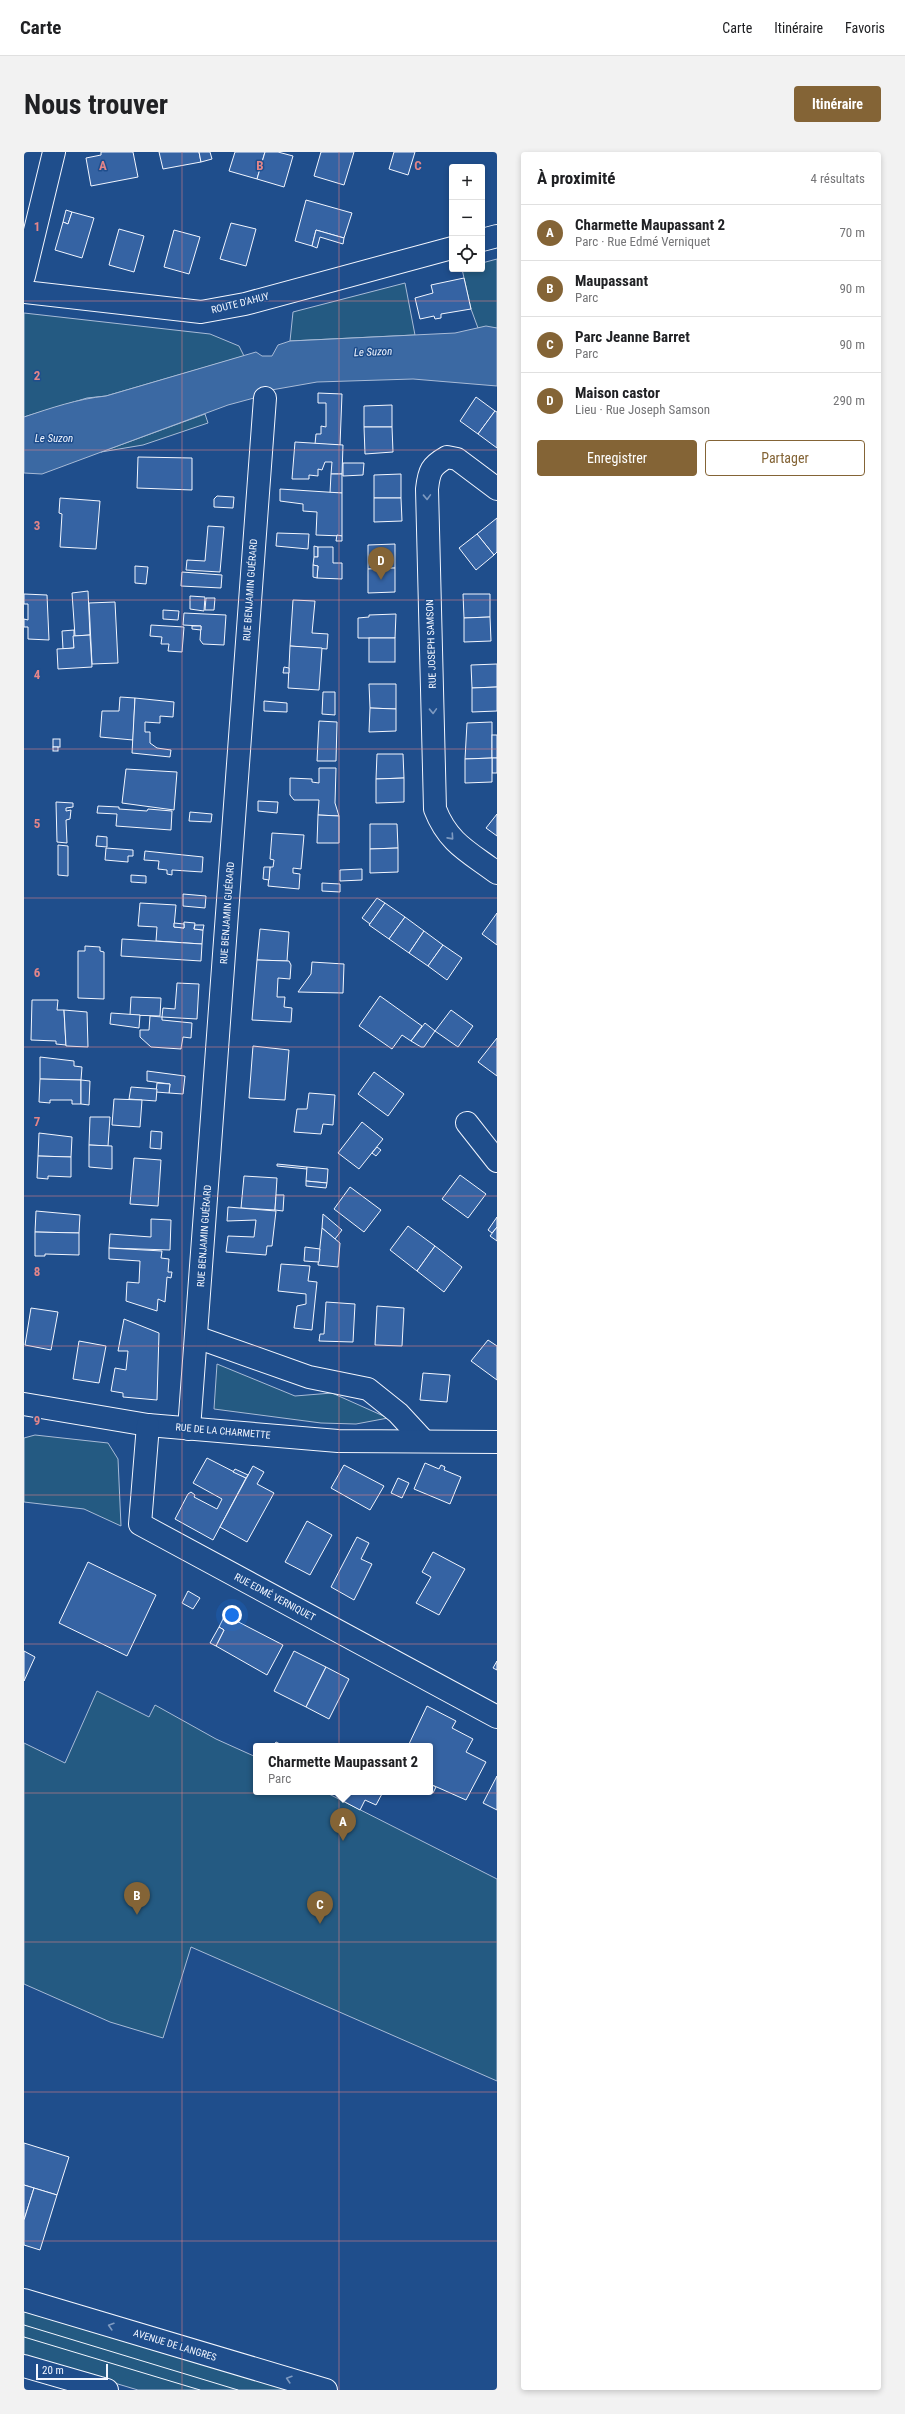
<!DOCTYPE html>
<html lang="fr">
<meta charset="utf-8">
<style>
:root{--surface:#fff;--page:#f2f2f2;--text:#202124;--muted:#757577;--line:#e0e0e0;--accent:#846436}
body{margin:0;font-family:"Roboto Condensed",sans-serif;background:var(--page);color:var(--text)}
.controls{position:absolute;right:12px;top:12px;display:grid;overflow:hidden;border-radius:4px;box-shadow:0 2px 6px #0003}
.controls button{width:36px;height:36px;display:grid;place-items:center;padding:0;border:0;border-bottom:1px solid var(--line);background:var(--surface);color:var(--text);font:20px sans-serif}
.scale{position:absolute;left:12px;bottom:10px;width:72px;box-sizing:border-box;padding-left:4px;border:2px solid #f2f6ff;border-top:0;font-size:11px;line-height:14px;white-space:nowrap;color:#f2f6ff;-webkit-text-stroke:3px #1f4e8c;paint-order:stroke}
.you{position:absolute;left:208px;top:1463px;width:14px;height:14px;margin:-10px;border:3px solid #fff;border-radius:50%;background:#1a73e8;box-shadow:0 0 0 6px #1a73e833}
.badge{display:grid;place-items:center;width:26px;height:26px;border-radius:50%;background:var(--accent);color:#fff;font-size:13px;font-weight:700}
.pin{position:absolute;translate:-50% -33px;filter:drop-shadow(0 1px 2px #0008)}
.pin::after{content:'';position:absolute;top:21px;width:14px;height:12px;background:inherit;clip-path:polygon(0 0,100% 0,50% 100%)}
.popup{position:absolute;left:229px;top:1591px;width:180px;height:52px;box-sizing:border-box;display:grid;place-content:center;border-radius:4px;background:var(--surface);filter:drop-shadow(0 1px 3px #0005);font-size:13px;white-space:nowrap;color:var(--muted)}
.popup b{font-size:15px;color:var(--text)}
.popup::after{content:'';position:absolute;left:50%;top:100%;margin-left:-8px;border:8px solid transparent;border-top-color:var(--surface)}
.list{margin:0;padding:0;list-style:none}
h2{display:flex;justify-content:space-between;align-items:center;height:52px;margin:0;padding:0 16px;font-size:17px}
h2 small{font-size:13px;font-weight:400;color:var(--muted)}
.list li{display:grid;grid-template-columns:26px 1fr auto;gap:12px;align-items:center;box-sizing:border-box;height:56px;padding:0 16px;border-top:1px solid var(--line)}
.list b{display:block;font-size:15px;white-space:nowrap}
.list p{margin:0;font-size:13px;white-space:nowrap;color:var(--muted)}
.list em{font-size:13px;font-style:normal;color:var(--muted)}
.actions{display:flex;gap:8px;padding:12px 16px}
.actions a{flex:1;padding:9px 0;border:1px solid var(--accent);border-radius:4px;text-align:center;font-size:14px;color:var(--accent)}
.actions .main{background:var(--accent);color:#fff}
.icon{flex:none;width:22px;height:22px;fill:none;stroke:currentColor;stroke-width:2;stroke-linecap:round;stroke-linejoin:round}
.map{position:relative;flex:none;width:473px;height:2238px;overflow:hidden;border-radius:4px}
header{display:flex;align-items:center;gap:24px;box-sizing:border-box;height:56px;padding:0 20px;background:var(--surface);border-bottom:1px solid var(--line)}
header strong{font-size:19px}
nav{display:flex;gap:22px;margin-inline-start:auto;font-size:14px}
.intro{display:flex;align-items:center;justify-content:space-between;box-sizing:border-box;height:96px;padding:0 24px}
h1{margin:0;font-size:28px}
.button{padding:10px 18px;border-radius:4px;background:var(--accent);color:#fff;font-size:14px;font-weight:700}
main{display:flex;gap:24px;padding:0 24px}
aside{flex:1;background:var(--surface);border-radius:4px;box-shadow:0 2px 6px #0003}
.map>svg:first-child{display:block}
</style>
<header>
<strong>Carte</strong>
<nav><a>Carte</a><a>Itinéraire</a><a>Favoris</a></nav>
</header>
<div class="intro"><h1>Nous trouver</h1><a class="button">Itinéraire</a></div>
<main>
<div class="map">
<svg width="473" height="2238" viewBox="0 0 473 2238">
<rect width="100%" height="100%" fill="#1f4e8c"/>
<!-- green -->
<g fill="#245a82" stroke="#a8bbd7">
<polygon points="473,107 473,176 454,176 447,157 438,117 458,117 458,111"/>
<polygon points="381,131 391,183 266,189 269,160"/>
<polygon points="0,161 186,182 215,194 220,204 82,244 63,246 0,265"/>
<polygon points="181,262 184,271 119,293 77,300"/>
<polygon points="193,1212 271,1244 308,1241 364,1266 332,1272 297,1271 190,1257"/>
<polygon points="11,1283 84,1291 94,1307 97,1374 60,1357 0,1350 0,1286"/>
<polygon points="73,1539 125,1565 131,1553 192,1587 232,1605 232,1640 301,1640 473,1727 473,1929 167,1795 139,1886 86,1870 0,1832 0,1591 41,1611"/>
<polygon points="0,2155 269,2238 114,2238 0,2204"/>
</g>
<!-- water -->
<path fill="#3b69a3" stroke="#a8bbd7" d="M 462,174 L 473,176 L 473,234 L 389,227 L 293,230 L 236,240 L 230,246 L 204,253 L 18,322 L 0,321 L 0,265 C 27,256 53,247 82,244 L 232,200 L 238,204 L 248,204 L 254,193 L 266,189 L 431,181 Z"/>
<!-- building -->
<g fill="#3563a3" stroke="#f2f6ff">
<polygon points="77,0 109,0 114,25 67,34 62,6 77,3"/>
<polygon points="135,0 175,0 177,10 139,17"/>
<polygon points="175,0 186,0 188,7 177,10"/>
<polygon points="211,0 241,0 233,27 205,19"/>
<polygon points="241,0 254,0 269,4 260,35 233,27"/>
<polygon points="297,0 330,0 320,33 290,24"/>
<polygon points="370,0 391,0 384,23 365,17"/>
<polygon points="282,48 328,61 320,86 292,78 288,94 271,89"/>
<polygon points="42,58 48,60 44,72 39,70"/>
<polygon points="48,60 70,66 58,106 31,98 39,70 44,72"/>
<polygon points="207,71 232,77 222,114 196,107"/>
<polygon points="95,77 120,84 110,120 85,113"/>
<polygon points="150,78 176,85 165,122 140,115"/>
<polygon points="292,78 320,86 319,92 296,85 293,96 288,94"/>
<polygon points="440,126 447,157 417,162 417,166 411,167 410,164 396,167 391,146 409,141 407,133"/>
<polygon points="294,241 318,242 316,293 291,292 292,282 297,282 297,274 302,275 302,251 294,251"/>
<polygon points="452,245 471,259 454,282 436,269"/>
<polygon points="368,253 368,275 340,275 340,254"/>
<polygon points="471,259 473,260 473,296 454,282"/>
<polygon points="340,275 368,275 369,300 341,302"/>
<polygon points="271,290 319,293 318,322 307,322 308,310 301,310 298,318 294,317 294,324 285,323 285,327 268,327"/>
<polygon points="114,305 168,306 168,338 113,336"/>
<polygon points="319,311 340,311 339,323 319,324"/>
<polygon points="307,322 318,322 318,341 306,341"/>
<polygon points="377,322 377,346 350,346 350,323"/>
<polygon points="256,337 318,341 318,384 292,383 293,360 279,359 279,352 256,349"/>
<polygon points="193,344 210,345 209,356 190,355 190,347"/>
<polygon points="36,346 76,349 72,397 36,395 38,362 35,361"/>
<polygon points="350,346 377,346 378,369 350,370"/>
<polygon points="473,366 473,400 470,403 453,382"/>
<polygon points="184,374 200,375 196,420 162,418 163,408 181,409"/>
<polygon points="253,381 285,382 284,397 252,394"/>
<polygon points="453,382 470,403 452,418 435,396"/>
<polygon points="313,383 318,384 318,389 312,389"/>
<polygon points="371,392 371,416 344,417 344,393"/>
<polygon points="290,394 294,395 294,405 290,405"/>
<polygon points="294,395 309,395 309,411 318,411 318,427 293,426 294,414 289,413 290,405 294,405"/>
<polygon points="289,413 294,414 293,426 289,425"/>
<polygon points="111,414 124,415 122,432 111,431"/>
<polygon points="371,416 371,440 344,441 344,417"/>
<polygon points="158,420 198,423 197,436 157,434"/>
<polygon points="64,439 66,483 51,484 48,441"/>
<polygon points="0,442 23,443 25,488 4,487 4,475 0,475 0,467 4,468 4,452 0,452"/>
<polygon points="439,442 466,442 466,465 440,466"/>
<polygon points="166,444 181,445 180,459 166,457"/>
<polygon points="182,446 191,446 190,458 181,458"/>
<polygon points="269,448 291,449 288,481 304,482 303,497 266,494"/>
<polygon points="91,450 94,511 68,512 65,451"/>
<polygon points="139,458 155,459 154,468 139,467"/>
<polygon points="160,461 202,463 200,493 179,492 176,488 177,474 159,473"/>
<polygon points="372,462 371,486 334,486 334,466 345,465 345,463"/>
<polygon points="466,465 467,489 440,490 440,466"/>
<polygon points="127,473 160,475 158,500 144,499 145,492 137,492 138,485 126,484"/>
<polygon points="168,474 177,474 177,478 168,477"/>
<polygon points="50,478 50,496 39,497 38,479"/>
<polygon points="66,483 68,515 34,517 33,497 50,496 49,484"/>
<rect x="345" y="486" width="26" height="24"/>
<polygon points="266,494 298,496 295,538 264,536"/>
<polygon points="473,512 473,535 448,536 447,513"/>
<polygon points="260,515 265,516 265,521 259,521"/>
<polygon points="345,532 372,532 372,557 346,556"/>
<polygon points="473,535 473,559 448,560 448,536"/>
<polygon points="299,540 311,540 311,563 298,562"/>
<polygon points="96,545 111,546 109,588 76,585 78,559 95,559"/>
<polygon points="111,546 150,550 149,565 136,564 136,571 121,570 121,580 126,580 126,591 133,596 147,598 146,605 108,601"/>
<polygon points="240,549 263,551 263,560 240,559"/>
<polygon points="346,556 372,557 372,579 345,580"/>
<polygon points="295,569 313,570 312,609 293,609"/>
<polygon points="468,570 468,606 441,607 443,571"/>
<rect x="468" y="583" width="5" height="23"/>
<rect x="29" y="587" width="7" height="8"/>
<rect x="29" y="595" width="5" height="4"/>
<polygon points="353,602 379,602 380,626 352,627"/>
<rect x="468" y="606" width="5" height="15"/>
<polygon points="468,606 468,630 441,631 441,607"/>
<polygon points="295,616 312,616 311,651 315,664 294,663 295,648 270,648 266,643 266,626 288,627 288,630 295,631"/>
<polygon points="102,617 153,620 150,658 98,651"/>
<polygon points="380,626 380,650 352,651 352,627"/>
<polygon points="234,649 254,650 253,661 234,659"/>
<polygon points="32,650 49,651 49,655 42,656 42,659 47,658 46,667 42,668 43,691 33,690"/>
<polygon points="74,654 95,655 95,657 123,659 124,657 148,659 147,678 92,674 93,662 73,661"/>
<polygon points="166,660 188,662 187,670 165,669"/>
<polygon points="473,662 473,684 462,676"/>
<polygon points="294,663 315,664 315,691 293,691"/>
<polygon points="346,672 373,672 374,696 346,697"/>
<polygon points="248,681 280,683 277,717 269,716 269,721 276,722 275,737 244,734 246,715 249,715 250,708 246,707"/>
<polygon points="73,684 83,685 83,695 72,694"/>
<polygon points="34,693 44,694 44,724 34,723"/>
<polygon points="82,696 109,698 109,704 104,704 104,710 81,708"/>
<polygon points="374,696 374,720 346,721 346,697"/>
<polygon points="121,699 179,705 178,720 148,718 148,723 143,722 143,718 134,717 135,709 120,708"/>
<polygon points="240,715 246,715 245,728 239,727"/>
<polygon points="338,717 338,728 316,729 316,718"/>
<polygon points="107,723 122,724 122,731 107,730"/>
<polygon points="298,731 316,732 316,740 298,739"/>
<polygon points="159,742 182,744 181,756 159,754"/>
<polygon points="353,746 361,751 346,772 338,766"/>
<polygon points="116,751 152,753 150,775 160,776 160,770 171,771 170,777 179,778 178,792 132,789 133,775 114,774"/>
<polygon points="361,751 381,765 365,787 345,773"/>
<polygon points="473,761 473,793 458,782"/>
<polygon points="381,765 400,779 385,801 365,787"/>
<polygon points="150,771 160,772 160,776 150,775"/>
<polygon points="171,773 180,773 179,778 170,777"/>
<polygon points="236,777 265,780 263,809 233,808"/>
<polygon points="400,779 419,793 404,814 385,801"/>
<polygon points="98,787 178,792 177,809 97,804"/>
<polygon points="419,793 438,806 423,828 404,814"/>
<polygon points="61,794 76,795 76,799 80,800 80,847 54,846 54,799 61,799"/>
<polygon points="233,808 265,809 267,813 266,827 254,826 253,845 261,845 260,855 268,856 267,870 228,868"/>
<polygon points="288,810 320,812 319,841 274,840 287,822"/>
<polygon points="153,831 175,832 173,867 138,865 139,856 151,857"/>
<polygon points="356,844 398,874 387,889 378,883 368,897 335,874"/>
<polygon points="107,845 137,846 136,864 106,863"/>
<polygon points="8,848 34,848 33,858 40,858 42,893 32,892 32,889 7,888"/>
<polygon points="40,858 63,860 64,895 42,894"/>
<polygon points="427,858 449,874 434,895 411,879"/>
<polygon points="87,861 116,863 115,876 86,872"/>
<polygon points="126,864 138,865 138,868 168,871 167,886 159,885 157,897 127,895 116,885 116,878 125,878"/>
<polygon points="401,871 411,879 400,895 397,895 387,889"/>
<polygon points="473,886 473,924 454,910"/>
<polygon points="229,894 265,898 261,948 225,946"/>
<polygon points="16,905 50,909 50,914 58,915 57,928 16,927"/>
<polygon points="123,919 161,924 159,942 145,941 146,932 123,929"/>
<polygon points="350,920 380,942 364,964 334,942"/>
<polygon points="16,927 57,928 57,952 48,952 48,948 26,948 26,951 15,950"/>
<polygon points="57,928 66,929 65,953 57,952"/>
<polygon points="133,931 146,932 145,941 132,940"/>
<polygon points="107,935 133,937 132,949 105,947"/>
<polygon points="285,941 311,943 309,973 299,972 297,982 270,980 273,957 283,957"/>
<polygon points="90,947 118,948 116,975 88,973"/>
<polygon points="66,965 86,965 84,994 65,993"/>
<polygon points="338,970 359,987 335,1017 314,1001"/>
<polygon points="127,979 138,980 137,997 126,996"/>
<polygon points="15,981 48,985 47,1005 14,1004"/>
<polygon points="65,993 88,994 88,1017 65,1015"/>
<polygon points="353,995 357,998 352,1004 348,1001"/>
<polygon points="14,1004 47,1005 47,1025 24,1024 24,1027 13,1026"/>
<polygon points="110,1006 137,1008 134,1054 106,1052"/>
<polygon points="253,1012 283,1015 283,1017 253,1014"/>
<polygon points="283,1015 304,1017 303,1031 282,1029"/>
<polygon points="436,1023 462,1042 444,1066 418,1047"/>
<polygon points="220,1024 253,1026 251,1058 217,1056"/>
<polygon points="282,1029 303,1031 302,1036 282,1034"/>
<polygon points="326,1035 357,1058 340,1080 310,1057"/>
<polygon points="252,1043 260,1043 259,1059 251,1058"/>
<polygon points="204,1055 252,1059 248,1094 243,1094 242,1103 202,1100 204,1084 230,1085 232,1068 203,1069"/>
<polygon points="12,1059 56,1063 55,1081 11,1080"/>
<polygon points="299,1062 318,1078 311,1087 298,1076"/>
<polygon points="473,1065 473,1075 468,1081 464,1078"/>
<polygon points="127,1067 147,1068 146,1098 85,1096 86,1082 127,1085"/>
<polygon points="384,1074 411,1094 393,1119 366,1098"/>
<polygon points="473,1075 473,1089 466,1084"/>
<polygon points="298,1076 316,1091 314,1115 294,1113"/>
<polygon points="11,1080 55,1081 55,1103 21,1102 21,1104 11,1104"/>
<polygon points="411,1094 438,1115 420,1140 393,1119"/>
<polygon points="281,1095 296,1097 295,1110 280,1109"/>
<polygon points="85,1096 138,1099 137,1106 145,1107 144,1120 148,1120 147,1126 143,1125 141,1150 134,1147 133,1159 102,1149 103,1130 115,1131 116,1109 85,1107"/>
<polygon points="257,1112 286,1114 284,1129 293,1130 288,1178 270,1176 273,1154 282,1152 282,1142 254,1139"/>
<polygon points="302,1150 331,1152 329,1190 295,1189 296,1182 300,1182"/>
<polygon points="353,1154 380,1156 378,1194 351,1193"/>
<polygon points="7,1156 34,1160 27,1198 1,1193"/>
<polygon points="100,1167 135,1181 133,1248 99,1245 99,1241 87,1239 91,1216 102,1218 104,1199 94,1199"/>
<polygon points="464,1188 473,1194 473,1228 447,1209"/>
<polygon points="55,1189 82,1194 75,1231 49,1227"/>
<polygon points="399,1221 426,1223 423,1250 396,1248"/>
<polygon points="183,1306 222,1326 189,1388 151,1367 164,1342 167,1340 171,1343 170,1345 193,1357 198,1347 169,1331"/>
<polygon points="401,1311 415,1317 417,1313 421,1315 420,1318 437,1325 426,1352 390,1337"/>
<polygon points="320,1313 360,1334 346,1358 307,1336"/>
<polygon points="229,1314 240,1320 233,1332 250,1341 223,1390 196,1375"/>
<polygon points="211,1317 224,1323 222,1326 209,1320"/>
<polygon points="374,1326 385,1331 378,1346 367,1341"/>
<polygon points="283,1369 308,1383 286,1423 261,1410"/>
<polygon points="333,1385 345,1391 337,1407 348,1412 330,1448 307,1435"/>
<polygon points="409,1400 441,1417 415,1463 392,1451 407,1425 398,1420"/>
<polygon points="64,1410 132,1443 103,1504 35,1471"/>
<polygon points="164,1439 176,1446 169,1457 158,1451"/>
<polygon points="201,1463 259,1493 243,1523 192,1494 200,1478 195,1475"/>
<polygon points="195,1475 200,1478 192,1494 186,1491"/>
<polygon points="0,1499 11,1505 0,1529"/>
<polygon points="270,1499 302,1515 282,1555 250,1539"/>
<polygon points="473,1509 473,1518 469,1516"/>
<polygon points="302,1515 325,1527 305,1567 282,1555"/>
<polygon points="403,1554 432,1569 428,1576 449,1587 442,1600 462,1610 442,1648 406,1632 406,1594 389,1594 385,1592"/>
<polygon points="252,1590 260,1594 249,1594"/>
<polygon points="473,1624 473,1658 459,1651"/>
<polygon points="406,1632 412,1635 409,1641 406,1640"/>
<polygon points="307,1640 318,1640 316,1644"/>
<polygon points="324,1640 359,1640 352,1653 341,1648 336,1658 319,1649"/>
<polygon points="0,1991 45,2005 33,2043 0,2033"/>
<polygon points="0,2033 10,2036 0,2068"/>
<polygon points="10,2036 33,2043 16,2098 0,2093 0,2068"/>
</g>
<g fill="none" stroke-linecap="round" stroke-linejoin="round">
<!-- street casing -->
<g stroke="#f2f6ff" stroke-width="24">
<g id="street">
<polyline points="0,124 30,0"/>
<path d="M 473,337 L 433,307 L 423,305 C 407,314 405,319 403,337 L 411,657 C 424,691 445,700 473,721"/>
<polyline points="443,971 473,1009"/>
<polyline points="172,1185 285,1225 344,1237 374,1261 399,1288"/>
<polyline points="0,1252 124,1273 314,1289 473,1290"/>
<polyline points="124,1273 116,1372 473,1565"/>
<polyline points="165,1277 241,246"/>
</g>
</g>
<!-- secondary casing -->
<g stroke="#f2f6ff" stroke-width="24">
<g id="secondary">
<polyline points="458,88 473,84"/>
<polyline points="0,140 177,160 221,152 428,96"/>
</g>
</g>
<!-- primary casing -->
<g stroke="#f2f6ff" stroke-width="24">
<g id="primary">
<polyline points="0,2148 302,2238"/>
<polyline points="0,2214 83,2238"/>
</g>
</g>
<!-- street -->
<use href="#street" stroke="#1f4e8c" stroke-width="22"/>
<!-- secondary -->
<use href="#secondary" stroke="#1f4e8c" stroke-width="22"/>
<!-- primary -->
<use href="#primary" stroke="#1f4e8c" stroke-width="22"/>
<!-- tram -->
<g stroke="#f2f6ff" stroke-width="1">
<polyline points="0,2173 214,2238"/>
<polyline points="0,2185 176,2238"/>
</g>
</g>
<!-- one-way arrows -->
<defs><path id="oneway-chevron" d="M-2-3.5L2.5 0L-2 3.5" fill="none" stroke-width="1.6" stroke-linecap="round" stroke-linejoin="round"/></defs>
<g stroke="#7e9ac0">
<use href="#oneway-chevron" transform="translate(403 345) rotate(88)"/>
<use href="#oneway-chevron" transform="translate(409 559) rotate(88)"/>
<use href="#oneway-chevron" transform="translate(427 685) rotate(48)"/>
<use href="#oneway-chevron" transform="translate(87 2174) rotate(-163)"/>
<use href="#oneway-chevron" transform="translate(265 2227) rotate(-163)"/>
</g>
<!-- grid -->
<path fill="none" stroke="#e38589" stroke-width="1" stroke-opacity="0.55" d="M 158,0 L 158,2238M 315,0 L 315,2238M 0,149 L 473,149M 0,298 L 473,298M 0,448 L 473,448M 0,597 L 473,597M 0,746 L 473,746M 0,895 L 473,895M 0,1044 L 473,1044M 0,1194 L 473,1194M 0,1343 L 473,1343M 0,1492 L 473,1492M 0,1641 L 473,1641M 0,1790 L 473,1790M 0,1940 L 473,1940M 0,2089 L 473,2089"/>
<g text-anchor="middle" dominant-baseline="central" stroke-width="3" stroke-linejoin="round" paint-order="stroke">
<!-- street labels -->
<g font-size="10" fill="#f2f6ff" stroke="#1f4e8c">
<text transform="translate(216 151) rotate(-14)">ROUTE D'AHUY</text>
<text transform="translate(226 438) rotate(-86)">RUE BENJAMIN GUÉRARD</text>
<text transform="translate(407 492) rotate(-92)">RUE JOSEPH SAMSON</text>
<text transform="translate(203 761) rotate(-86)">RUE BENJAMIN GUÉRARD</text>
<text transform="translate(180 1084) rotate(-86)">RUE BENJAMIN GUÉRARD</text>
<text transform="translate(199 1279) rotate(5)">RUE DE LA CHARMETTE</text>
<text transform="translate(251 1445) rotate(28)">RUE EDMÉ VERNIQUET</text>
<text transform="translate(151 2193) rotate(17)">AVENUE DE LANGRES</text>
</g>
<!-- water labels -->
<g font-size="11" font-style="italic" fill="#f2f6ff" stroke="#1f4e8c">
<text transform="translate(349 200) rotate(-2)">Le Suzon</text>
<text x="30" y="286">Le Suzon</text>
</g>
</g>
<g font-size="13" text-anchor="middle" font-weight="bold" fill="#e38589" stroke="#1f4e8c" stroke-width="3" stroke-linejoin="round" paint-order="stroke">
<text x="79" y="18">A</text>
<text x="236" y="18">B</text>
<text x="394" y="18">C</text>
<text x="13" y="79">1</text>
<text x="13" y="228">2</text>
<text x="13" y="378">3</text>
<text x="13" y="527">4</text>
<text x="13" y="676">5</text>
<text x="13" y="825">6</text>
<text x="13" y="974">7</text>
<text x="13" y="1124">8</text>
<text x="13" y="1273">9</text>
</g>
</svg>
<div class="controls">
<button>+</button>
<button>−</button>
<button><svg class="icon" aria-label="locate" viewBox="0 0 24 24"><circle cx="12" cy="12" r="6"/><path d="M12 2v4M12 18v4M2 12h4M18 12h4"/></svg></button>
</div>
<div class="scale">20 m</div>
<div class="you"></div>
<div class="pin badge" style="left:319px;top:1689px">A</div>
<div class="popup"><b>Charmette Maupassant 2</b>Parc</div>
<div class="pin badge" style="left:113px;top:1763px">B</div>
<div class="pin badge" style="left:296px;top:1772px">C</div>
<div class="pin badge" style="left:357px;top:428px">D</div>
</div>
<aside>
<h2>À proximité<small>4 résultats</small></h2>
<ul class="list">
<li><span class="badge">A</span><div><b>Charmette Maupassant 2</b><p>Parc · Rue Edmé Verniquet</p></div><em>70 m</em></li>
<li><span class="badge">B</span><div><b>Maupassant</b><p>Parc</p></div><em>90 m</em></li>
<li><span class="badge">C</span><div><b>Parc Jeanne Barret</b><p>Parc</p></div><em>90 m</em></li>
<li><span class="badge">D</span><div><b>Maison castor</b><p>Lieu · Rue Joseph Samson</p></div><em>290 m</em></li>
</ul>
<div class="actions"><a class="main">Enregistrer</a><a>Partager</a></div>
</aside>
</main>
